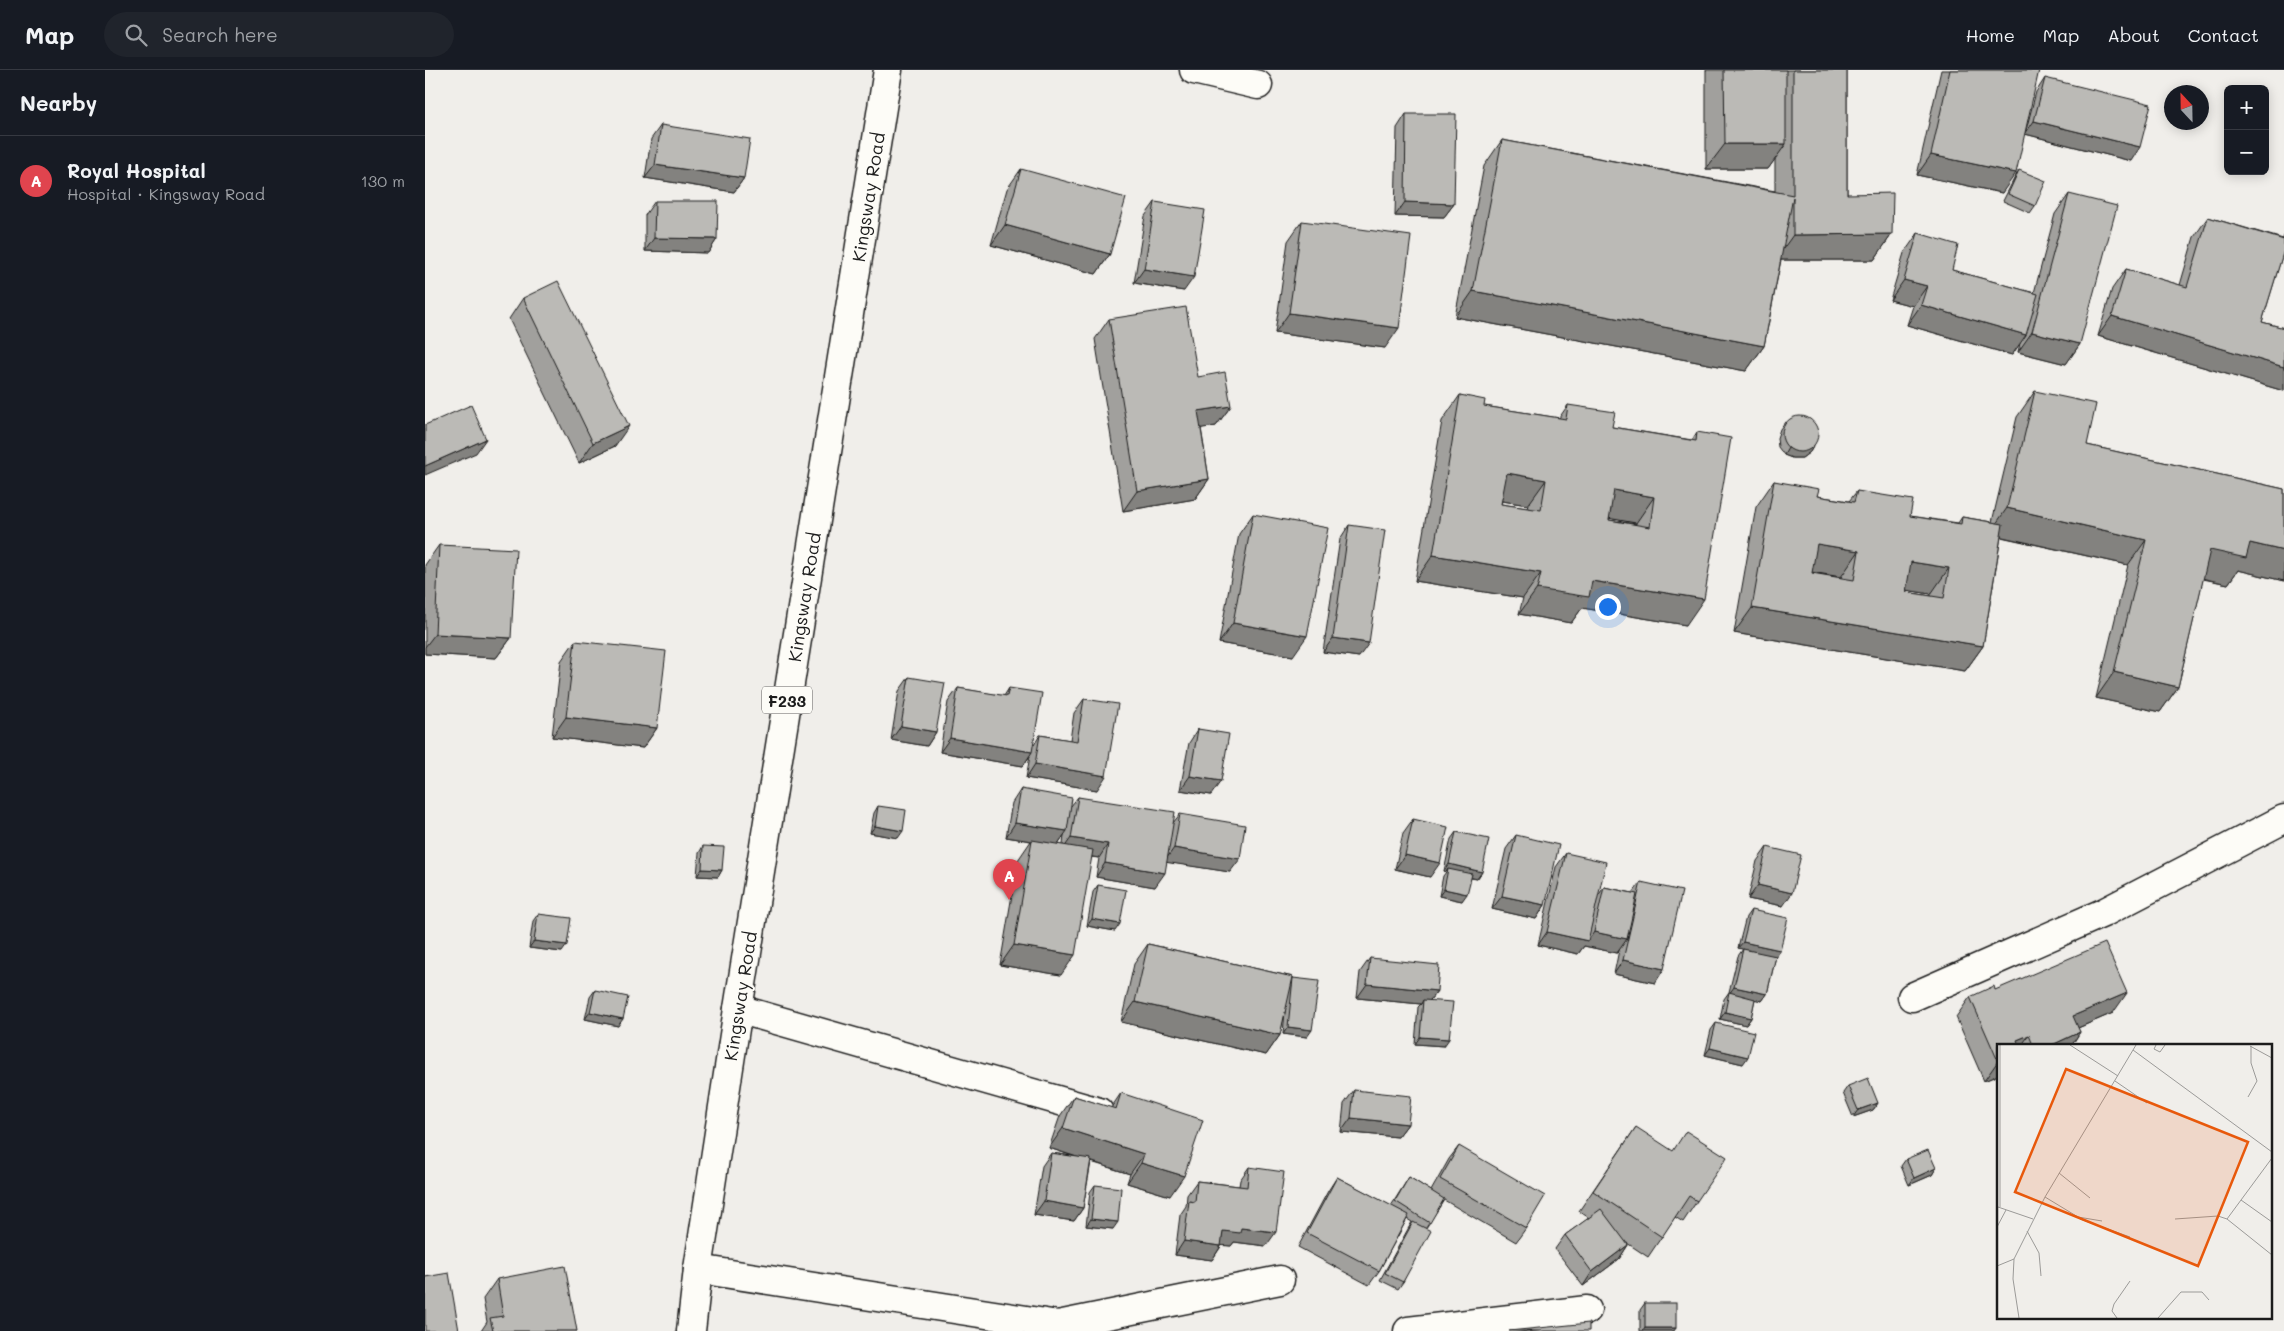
<!DOCTYPE html>
<meta charset="utf-8">
<style>
:root{--surface:#171b24;--page:#20242c;--text:#f1f3f6;--muted:#9ea1a6;--line:#363941;--accent:#b45309}
body{margin:0;font-family:Mali,sans-serif;background:var(--page);color:var(--text)}
.controls{position:absolute;right:15px;top:15px;display:grid;overflow:hidden;border-radius:8px;box-shadow:0 2px 12px #0003}
.controls button{width:45px;height:45px;display:grid;place-items:center;padding:0;border:0;border-bottom:1px solid var(--line);background:var(--surface);color:var(--text);font:25px sans-serif}
.compass{position:absolute;left:1739px;top:15px;width:45px;height:45px;border-radius:50%;background:var(--surface);box-shadow:0 2px 12px #0003;rotate:338deg}
.you{position:absolute;left:1182px;top:536px;width:18px;height:18px;margin:-12px;border:4px solid #fff;border-radius:50%;background:#1a73e8;box-shadow:0 0 0 8px #1a73e833}
.badge{display:grid;place-items:center;width:32px;height:32px;border-radius:50%;background:var(--accent);color:#fff;font-size:16px;font-weight:700}
.pin{position:absolute;translate:-50% -41px;filter:drop-shadow(0 1px 2px #0008)}
.pin::after{content:'';position:absolute;top:26px;width:18px;height:15px;background:inherit;clip-path:polygon(0 0,100% 0,50% 100%)}
.list{margin:0;padding:0;list-style:none}
h2{display:flex;justify-content:space-between;align-items:center;height:65px;margin:0;padding:0 20px;font-size:21px}
h2 small{font-size:16px;font-weight:400;color:var(--muted)}
.list li{display:grid;grid-template-columns:32px 1fr auto;gap:15px;align-items:center;box-sizing:border-box;height:90px;padding:0 20px;border-top:1px solid var(--line)}
.list b{display:block;font-size:19px;white-space:nowrap}
.list p{margin:0;font-size:16px;white-space:nowrap;color:var(--muted)}
.list em{font-size:16px;font-style:normal;color:var(--muted)}
.icon{flex:none;width:28px;height:28px;fill:none;stroke:currentColor;stroke-width:2;stroke-linecap:round;stroke-linejoin:round}
.map{position:relative;flex:none;width:1859px;height:1261px;overflow:hidden}
header{display:flex;align-items:center;gap:30px;box-sizing:border-box;height:70px;padding:0 25px;background:var(--surface);border-bottom:1px solid var(--line)}
header strong{font-size:24px}
nav{display:flex;gap:28px;margin-inline-start:auto;font-size:18px}
.search{width:350px;height:45px;background:var(--page);display:flex;align-items:center;gap:12px;box-sizing:border-box;padding:0 18px;border-radius:28px;color:var(--muted);font-size:19px}
main{display:flex}
aside{flex:1;background:var(--surface)}
.map>svg:first-child{display:block}
</style>
<header>
<strong>Map</strong>
<div class="search"><svg class="icon" aria-label="search" viewBox="0 0 24 24"><circle cx="10" cy="10" r="6"/><path d="M15 15l6 6"/></svg>Search here</div>
<nav><a>Home</a><a>Map</a><a>About</a><a>Contact</a></nav>
</header>
<main>
<aside>
<h2>Nearby<small></small></h2>
<ul class="list">
<li><span class="badge" style="background:#e0444e">A</span><div><b>Royal Hospital</b><p>Hospital · Kingsway Road</p></div><em>130 m</em></li>
</ul>
</aside>
<div class="map">
<svg width="1859" height="1261" viewBox="0 0 1859 1261">
<rect width="100%" height="100%" fill="#f0eeea"/>
<filter id="ink" filterUnits="userSpaceOnUse"><feTurbulence type="fractalNoise" baseFrequency=".02" numOctaves="2"/><feDisplacementMap in="SourceGraphic" scale="10" xChannelSelector="R" yChannelSelector="G"/><feConvolveMatrix kernelMatrix="1 2 1 2 8 2 1 2 1" color-interpolation-filters="sRGB"/></filter>
<g filter="url(#ink)">
<g fill="none" stroke-linecap="round" stroke-linejoin="round">
<!-- minor casing -->
<g stroke="#1c1c1c" stroke-width="31">
<g id="minor">
<polyline points="769,0 833,15"/>
<polyline points="1487,927 1678,843 1859,749"/>
<polyline points="313,939 674,1042"/>
<polyline points="273,1199 633,1255 855,1210"/>
<polyline points="983,1261 1162,1240"/>
</g>
</g>
<!-- primary casing -->
<g stroke="#1c1c1c" stroke-width="31">
<polyline id="primary" points="266,1261 273,1199 313,939 463,0"/>
</g>
<!-- minor -->
<use href="#minor" stroke="#fdfcf7" stroke-width="28"/>
<!-- primary -->
<use href="#primary" stroke="#fdfcf7" stroke-width="28"/>
</g>
<!-- wall -->
<g fill="#a1a09d" stroke="#1c1c1c" fill-rule="evenodd">
<polygon points="1281,0 1422,0 1422,124 1467,164 1449,190 1356,190 1339,276 1321,301 1030,247 1059,96 1077,70 1350,121 1350,89 1343,99 1281,99"/>
<polygon points="1516,0 1614,0 1577,123 1492,105"/>
<polygon points="1620,8 1706,91 1600,64 1611,22"/>
<polygon points="981,44 1029,134 1019,147 970,146 972,58"/>
<polygon points="236,55 319,108 309,122 220,108 226,69"/>
<polygon points="596,99 685,184 671,204 566,175 582,119"/>
<polygon points="1594,100 1610,136 1605,143 1578,131 1590,107"/>
<polygon points="1644,124 1655,274 1641,294 1593,282 1595,273 1587,285 1482,255 1488,236 1465,230 1479,183 1493,163 1527,200 1609,223 1630,144"/>
<polygon points="230,131 292,169 283,183 220,181 220,145"/>
<polygon points="730,132 759,221 709,213 720,146"/>
<polygon points="1783,147 1858,169 1859,166 1859,187 1857,186 1837,252 1859,258 1859,321 1673,266 1687,219 1701,199 1755,215 1769,167"/>
<polygon points="877,151 960,278 850,263 863,171"/>
<polygon points="98,228 190,376 154,393 84,249"/>
<polygon points="684,249 773,307 806,336 791,356 776,358 784,409 770,429 698,441 670,269"/>
<path d="M 1610,321 L 1662,375 L 1859,419 L 1859,511 L 1813,500 L 1803,514 L 1778,509 L 1753,617 L 1735,642 L 1671,628 L 1703,495 L 1576,467 L 1558,576 L 1540,601 L 1309,563 L 1331,437 L 1349,411 L 1392,426 L 1424,431 L 1432,421 L 1485,446 L 1533,453 L 1537,447 L 1567,452 L 1592,347 ZM 1388,502 L 1416,507 L 1416,508 ZM 1481,520 L 1506,524 L 1506,526 L 1481,522 Z"/>
<path d="M 1035,325 L 1059,336 L 1134,348 L 1143,335 L 1187,357 L 1267,370 L 1272,362 L 1261,555 L 1157,538 L 1146,553 L 1094,544 L 1098,528 L 990,511 L 1017,351 ZM 1077,431 L 1103,435 L 1102,438 L 1076,434 ZM 1184,448 L 1211,453 L 1211,454 L 1184,450 Z"/>
<polygon points="1360,352 1389,375 1385,382 1377,388 1367,388 1359,385 1353,377 1352,368 1355,359"/>
<polygon points="828,444 868,586 794,573 814,464"/>
<polygon points="924,455 934,587 898,582 915,469"/>
<polygon points="14,475 86,568 71,588 0,584 0,495"/>
<polygon points="150,571 232,658 218,678 127,667 136,591"/>
<polygon points="484,607 511,662 502,676 466,670 474,621"/>
<polygon points="533,618 579,626 584,618 609,675 615,665 645,670 649,643 659,629 672,720 601,708 605,686 598,696 515,682 523,632"/>
<polygon points="773,659 786,725 755,720 764,673"/>
<path d="M 596,719 L 646,736 L 653,727 L 748,753 L 755,744 L 805,802 L 742,792 L 730,817 L 671,807 L 674,788 L 666,787 L 636,905 L 575,895 L 593,790 L 606,771 L 581,767 L 587,733 ZM 639,765 L 638,775 L 633,774 Z"/>
<polygon points="453,736 473,768 445,763 449,743"/>
<polygon points="988,749 1005,807 970,799 978,763"/>
<polygon points="1031,762 1057,802 1052,809 1046,808 1037,831 1014,826 1018,806 1021,802 1019,801 1026,769"/>
<polygon points="1091,765 1120,835 1111,849 1067,839 1081,779"/>
<polygon points="278,776 297,800 293,807 272,806 274,783"/>
<polygon points="1342,777 1358,836 1323,829 1332,791"/>
<polygon points="1141,783 1173,826 1179,817 1208,823 1216,812 1230,913 1189,904 1194,880 1192,883 1159,876 1153,884 1113,875 1131,797"/>
<polygon points="673,815 690,861 662,856 668,822"/>
<polygon points="1326,840 1351,886 1342,924 1337,931 1330,929 1326,948 1321,955 1295,949 1299,929 1304,922 1313,886 1318,879 1313,878 1321,847"/>
<polygon points="113,844 137,882 104,878 108,851"/>
<polygon points="723,874 868,907 882,967 858,964 860,941 855,965 841,985 696,952 709,894"/>
<polygon points="945,888 1012,921 1005,930 1019,976 990,974 993,937 996,934 932,928 935,902"/>
<polygon points="170,920 193,956 160,949 165,927"/>
<polygon points="1570,920 1688,943 1653,958 1655,962 1647,975 1573,975 1573,1005 1559,1011 1531,947 1545,927"/>
<polygon points="1291,953 1318,994 1280,985 1286,960"/>
<polygon points="1423,1016 1453,1033 1448,1040 1428,1047 1418,1023"/>
<polygon points="929,1020 983,1054 973,1067 916,1062 919,1034"/>
<polygon points="696,1023 745,1126 702,1113 705,1104 666,1092 658,1138 649,1151 609,1145 617,1096 626,1083 648,1086 624,1078 635,1046 649,1026 686,1038"/>
<polygon points="1211,1057 1272,1131 1258,1152 1250,1147 1223,1187 1202,1173 1203,1175 1194,1189 1158,1216 1130,1179 1140,1165 1164,1148 1154,1141"/>
<polygon points="1034,1076 1101,1158 1091,1172 1019,1130 1001,1158 978,1212 973,1219 955,1210 983,1159 987,1152 982,1149 954,1201 944,1215 873,1177 903,1121 912,1107 966,1136 984,1107 1006,1121 1024,1089"/>
<polygon points="1481,1089 1511,1098 1507,1105 1484,1115 1476,1096"/>
<polygon points="824,1097 841,1176 809,1172 806,1176 797,1175 787,1190 750,1185 755,1145 761,1136 762,1125 772,1111 814,1116 815,1110"/>
<polygon points="670,1115 688,1159 661,1156 665,1122"/>
<polygon points="72,1209 152,1261 56,1261 62,1252 58,1229"/>
<polygon points="1220,1233 1249,1261 1215,1261 1215,1240"/>
</g>
<!-- shaded-wall -->
<g fill="#83827f" stroke="#1c1c1c">
<polygon points="1609,51 1715,77 1706,91 1600,64"/>
<polygon points="1300,74 1361,74 1343,99 1281,99"/>
<polygon points="1506,85 1591,103 1577,123 1492,105"/>
<polygon points="230,95 319,108 309,122 220,108"/>
<polygon points="980,132 1029,134 1019,147 970,146"/>
<polygon points="580,155 685,184 671,204 566,175"/>
<polygon points="1467,164 1449,190 1350,190 1368,165"/>
<polygon points="229,168 292,169 283,183 220,181"/>
<polygon points="719,199 769,207 759,221 709,213"/>
<polygon points="1479,210 1502,216 1488,236 1465,230"/>
<polygon points="1048,221 1339,276 1321,301 1030,247"/>
<polygon points="1496,235 1601,265 1587,285 1482,255"/>
<polygon points="864,243 974,258 960,278 850,263"/>
<polygon points="1687,246 1859,297 1859,321 1673,266"/>
<polygon points="1607,262 1655,274 1641,294 1593,282"/>
<polygon points="806,336 791,356 759,361 773,341"/>
<polygon points="204,356 190,376 154,393 168,373"/>
<polygon points="61,369 51,383 0,405 0,396"/>
<polygon points="1389,375 1385,382 1377,388 1367,388 1359,385 1363,378"/>
<polygon points="1082,403 1121,410 1103,435 1064,429"/>
<polygon points="784,409 770,429 698,441 712,421"/>
<polygon points="1189,420 1229,427 1211,453 1171,446"/>
<polygon points="1582,438 1721,470 1703,495 1564,464"/>
<polygon points="1825,473 1859,481 1859,511 1813,500 1803,514 1767,506 1785,480"/>
<polygon points="1392,474 1434,481 1416,507 1374,500"/>
<polygon points="1008,485 1116,503 1098,528 990,511"/>
<polygon points="1486,492 1524,498 1506,524 1468,518"/>
<polygon points="1167,511 1279,529 1261,555 1157,538 1146,553 1094,544 1112,519"/>
<polygon points="1327,538 1558,576 1540,601 1309,563"/>
<polygon points="808,553 882,566 868,586 794,573"/>
<polygon points="10,564 86,568 71,588 0,584 0,577"/>
<polygon points="908,568 944,573 934,587 898,582"/>
<polygon points="1689,602 1753,617 1735,642 1671,628"/>
<polygon points="141,647 232,658 218,678 127,667"/>
<polygon points="476,656 511,662 502,676 466,670"/>
<polygon points="525,668 607,682 598,696 515,682"/>
<polygon points="610,694 681,706 672,720 601,708"/>
<polygon points="765,706 796,711 786,725 755,720"/>
<polygon points="590,753 642,761 632,775 581,767"/>
<polygon points="450,756 478,761 473,768 445,763"/>
<polygon points="646,768 683,774 674,788 636,782"/>
<polygon points="749,778 815,789 805,802 739,792"/>
<polygon points="980,785 1015,793 1005,807 970,799"/>
<polygon points="680,793 740,803 730,817 671,807"/>
<polygon points="1024,794 1057,802 1052,809 1022,802 1023,799 1021,802 1019,801"/>
<polygon points="277,799 297,800 293,807 272,806"/>
<polygon points="1333,815 1367,823 1358,836 1323,829"/>
<polygon points="1019,819 1042,824 1037,831 1014,826"/>
<polygon points="1077,826 1120,835 1111,849 1067,839"/>
<polygon points="667,849 695,854 690,861 662,856"/>
<polygon points="1122,862 1163,871 1169,862 1202,869 1192,883 1159,876 1153,884 1113,875"/>
<polygon points="109,871 142,875 137,882 104,878"/>
<polygon points="1318,872 1355,880 1350,887 1313,878"/>
<polygon points="589,875 650,885 636,905 575,895"/>
<polygon points="1198,890 1239,899 1230,913 1189,904"/>
<polygon points="942,914 1012,921 1002,934 998,930 996,934 932,928"/>
<polygon points="1309,917 1342,924 1337,931 1304,924"/>
<polygon points="1702,923 1688,943 1634,966 1648,946"/>
<polygon points="710,932 855,965 841,985 696,952"/>
<polygon points="165,942 198,949 193,956 160,949"/>
<polygon points="1300,942 1326,948 1321,955 1295,949"/>
<polygon points="863,957 887,960 882,967 858,964"/>
<polygon points="1655,962 1647,975 1627,975"/>
<polygon points="1604,965 1597,975 1589,975 1592,970"/>
<polygon points="995,967 1024,969 1019,976 990,974"/>
<polygon points="1285,978 1323,987 1318,994 1280,985"/>
<polygon points="1573,991 1573,1005 1559,1011"/>
<polygon points="1453,1033 1448,1040 1428,1047 1433,1040"/>
<polygon points="926,1048 983,1054 973,1067 916,1062"/>
<polygon points="638,1058 719,1084 705,1104 624,1078"/>
<polygon points="716,1093 759,1106 745,1126 702,1113"/>
<polygon points="1511,1098 1507,1105 1484,1115 1489,1108"/>
<polygon points="619,1131 658,1138 649,1151 609,1145"/>
<polygon points="666,1149 693,1152 688,1159 661,1156"/>
<polygon points="816,1158 851,1162 841,1176 809,1172 806,1176 789,1175 798,1161"/>
<polygon points="759,1171 796,1176 787,1190 750,1185"/>
<polygon points="1203,1175 1194,1189 1158,1216 1167,1202"/>
<polygon points="1220,1258 1251,1258 1249,1261 1218,1261"/>
</g>
<!-- building -->
<g fill="#bbbab6" stroke="#1c1c1c" fill-rule="evenodd">
<polygon points="1299,0 1361,0 1361,74 1300,74"/>
<polygon points="1368,0 1422,0 1422,124 1468,123 1467,164 1368,165 1368,127 1339,276 1048,221 1077,70 1368,125"/>
<polygon points="1525,0 1614,0 1591,103 1506,85"/>
<polygon points="1620,8 1726,34 1715,77 1609,51"/>
<polygon points="981,44 1031,44 1029,134 980,132"/>
<polygon points="236,55 325,69 319,108 230,95"/>
<polygon points="596,99 701,128 685,184 580,155"/>
<polygon points="1594,100 1621,111 1610,136 1583,124"/>
<polygon points="1644,124 1692,136 1655,274 1607,262"/>
<polygon points="230,131 293,131 292,169 229,168"/>
<polygon points="730,132 780,140 769,207 719,199"/>
<polygon points="1783,147 1859,170 1859,180 1837,252 1859,258 1859,297 1687,246 1701,199 1762,217"/>
<polygon points="877,151 986,166 974,258 864,243"/>
<polygon points="1493,163 1533,175 1527,200 1613,224 1601,265 1496,235 1502,216 1479,210"/>
<polygon points="133,211 204,356 168,373 98,228"/>
<polygon points="761,237 773,307 800,302 806,336 773,341 784,409 712,421 684,249"/>
<polygon points="1610,321 1671,334 1662,375 1859,419 1859,481 1825,473 1821,488 1785,480 1753,617 1689,602 1721,470 1582,438"/>
<path d="M 1035,325 L 1060,330 L 1059,336 L 1141,349 L 1143,335 L 1190,342 L 1187,357 L 1271,371 L 1272,362 L 1306,368 L 1279,529 L 1167,511 L 1164,527 L 1112,519 L 1116,503 L 1008,485 ZM 1082,403 L 1121,410 L 1116,440 L 1076,434 ZM 1189,420 L 1229,427 L 1225,457 L 1184,450 Z"/>
<polygon points="46,335 61,369 0,396 0,355"/>
<circle cx="1375" cy="364" r="18"/>
<path d="M 1349,411 L 1394,419 L 1392,426 L 1429,432 L 1432,421 L 1488,430 L 1485,446 L 1536,454 L 1537,447 L 1578,454 L 1558,576 L 1327,538 ZM 1392,474 L 1434,481 L 1429,510 L 1387,503 ZM 1486,492 L 1524,498 L 1519,528 L 1481,522 Z"/>
<polygon points="828,444 903,458 882,566 808,553"/>
<polygon points="924,455 960,460 944,573 908,568"/>
<polygon points="14,475 91,479 86,568 10,564"/>
<polygon points="150,571 241,581 232,658 141,647"/>
<polygon points="484,607 520,613 511,662 476,656"/>
<polygon points="533,618 582,626 584,618 617,623 607,682 525,668"/>
<polygon points="659,629 693,634 681,706 610,694 615,665 652,671"/>
<polygon points="773,659 804,664 796,711 765,706"/>
<polygon points="596,719 647,728 642,761 590,753"/>
<polygon points="653,727 750,742 740,803 680,793 683,774 646,768"/>
<polygon points="453,736 481,740 478,761 450,756"/>
<polygon points="755,744 820,755 815,789 749,778"/>
<polygon points="988,749 1023,757 1015,793 980,785"/>
<polygon points="1031,762 1064,769 1057,802 1024,794"/>
<polygon points="1091,765 1134,775 1120,835 1077,826"/>
<polygon points="607,770 668,780 650,885 589,875"/>
<polygon points="278,776 299,777 297,800 277,799"/>
<polygon points="1342,777 1376,785 1367,823 1333,815"/>
<polygon points="1141,783 1181,792 1163,871 1122,862"/>
<polygon points="1023,799 1047,804 1042,824 1019,819"/>
<polygon points="1216,812 1257,821 1239,899 1198,890"/>
<polygon points="673,815 701,820 695,854 667,849"/>
<polygon points="1179,817 1212,824 1202,869 1169,862"/>
<polygon points="1326,840 1363,848 1355,880 1318,872"/>
<polygon points="113,844 146,848 142,875 109,871"/>
<polygon points="1680,873 1702,923 1648,946 1655,962 1627,975 1608,975 1604,965 1592,970 1594,975 1573,975 1573,991 1545,927 1569,916 1570,920"/>
<polygon points="723,874 868,907 855,965 710,932"/>
<polygon points="1318,879 1351,886 1342,924 1309,917"/>
<polygon points="945,888 1014,895 1012,921 942,914"/>
<polygon points="868,908 894,911 887,960 863,957"/>
<polygon points="170,920 203,927 198,949 165,942"/>
<polygon points="1304,922 1330,929 1326,948 1300,942"/>
<polygon points="998,930 1028,932 1024,969 995,967"/>
<polygon points="1291,953 1329,962 1323,987 1285,978"/>
<polygon points="1443,1008 1453,1033 1433,1040 1423,1016"/>
<polygon points="929,1020 986,1026 983,1054 926,1048"/>
<polygon points="696,1023 778,1050 759,1106 716,1093 719,1084 638,1058 649,1026 691,1039"/>
<polygon points="1211,1057 1248,1081 1261,1061 1302,1087 1272,1131 1264,1126 1237,1167 1168,1121"/>
<polygon points="1034,1076 1120,1126 1101,1158 1015,1109"/>
<polygon points="1503,1080 1511,1098 1489,1108 1481,1089"/>
<polygon points="626,1083 666,1089 658,1138 619,1131"/>
<polygon points="824,1097 859,1102 851,1162 816,1158 815,1163 798,1161 796,1176 759,1171 764,1131 770,1132 772,1111 822,1117"/>
<polygon points="912,1107 984,1145 954,1201 882,1163"/>
<polygon points="984,1107 1019,1129 1005,1153 970,1131"/>
<polygon points="670,1115 696,1118 693,1152 666,1149"/>
<polygon points="1176,1139 1203,1175 1167,1202 1140,1165"/>
<polygon points="988,1152 1006,1161 978,1212 960,1203"/>
<polygon points="140,1196 152,1261 68,1261 65,1248 78,1246 72,1209"/>
<polygon points="24,1203 34,1261 0,1261 0,1207"/>
<rect x="1220" y="1233" width="31" height="25"/>
<polygon points="1164,1253 1164,1261 1084,1261"/>
</g>
</g>
<g text-anchor="middle" dominant-baseline="central" stroke-width="4" stroke-linejoin="round" paint-order="stroke">
<!-- shield labels -->
<rect fill="#fdfcf7" stroke="#605f5e" stroke-width="1" x="337" y="616.5" width="50" height="27" rx="4"/>
<g font-size="16" font-weight="bold" fill="#1c1c1c">
<text x="362" y="630">F233</text>
</g>
<!-- street labels -->
<g font-size="18" fill="#1c1c1c" stroke="#fdfcf7">
<text transform="translate(443 127) rotate(-81)">Kingsway Road</text>
<text transform="translate(379 527) rotate(-81)">Kingsway Road</text>
<text transform="translate(315 926) rotate(-81)">Kingsway Road</text>
</g>
</g>
<!-- overview -->
<g transform="translate(1572 974)">
<rect width="275" height="275" fill="#f0eeea"/>
<path fill="none" stroke="#9b9a98" stroke-width="1" d="M 3,1 L 3,163M 73,1 L 121,32M 159,1 L 157,5 L 163,8 L 168,1M 253,2 L 275,14M 136,6 L 275,108M 118,37 L 150,59M 251,53 L 260,37 L 254,19 L 254,2M 275,114 L 230,175 L 275,211M 62,129 L 93,154M 48,153 L 81,173 L 105,177M 244,156 L 275,178M 1,163 L 36,175M 83,175 L 133,193M 178,175 L 221,172 L 230,175M 0,183 L 9,166M 30,187 L 42,209 L 44,232M 0,222 L 17,215M 22,274 L 16,235 L 17,215 L 48,153 L 139,1M 120,274 L 115,267 L 117,260 L 133,237M 161,274 L 184,248 L 205,248 L 212,256"/>
<path fill="#e8590c" fill-opacity="0.15" stroke="#e8590c" stroke-width="2.5" d="M 69,25 L 251,98 L 201,222 L 18,148 Z"/>
<rect width="275" height="275" fill="none" stroke="#1c1c1c" stroke-width="2.5"/>
</g>
</svg>
<div class="controls">
<button>+</button>
<button>−</button>
</div>
<svg class="compass" viewBox="-18 -18 36 36"><path d="M0-13l5 13h-10z" fill="#e53935"/><path d="M0 13l5-13h-10z" fill="#9ea1a6"/></svg>
<div class="you"></div>
<div class="pin badge" style="left:584px;top:830px;background:#e0444e">A</div>
</div>
</main>
